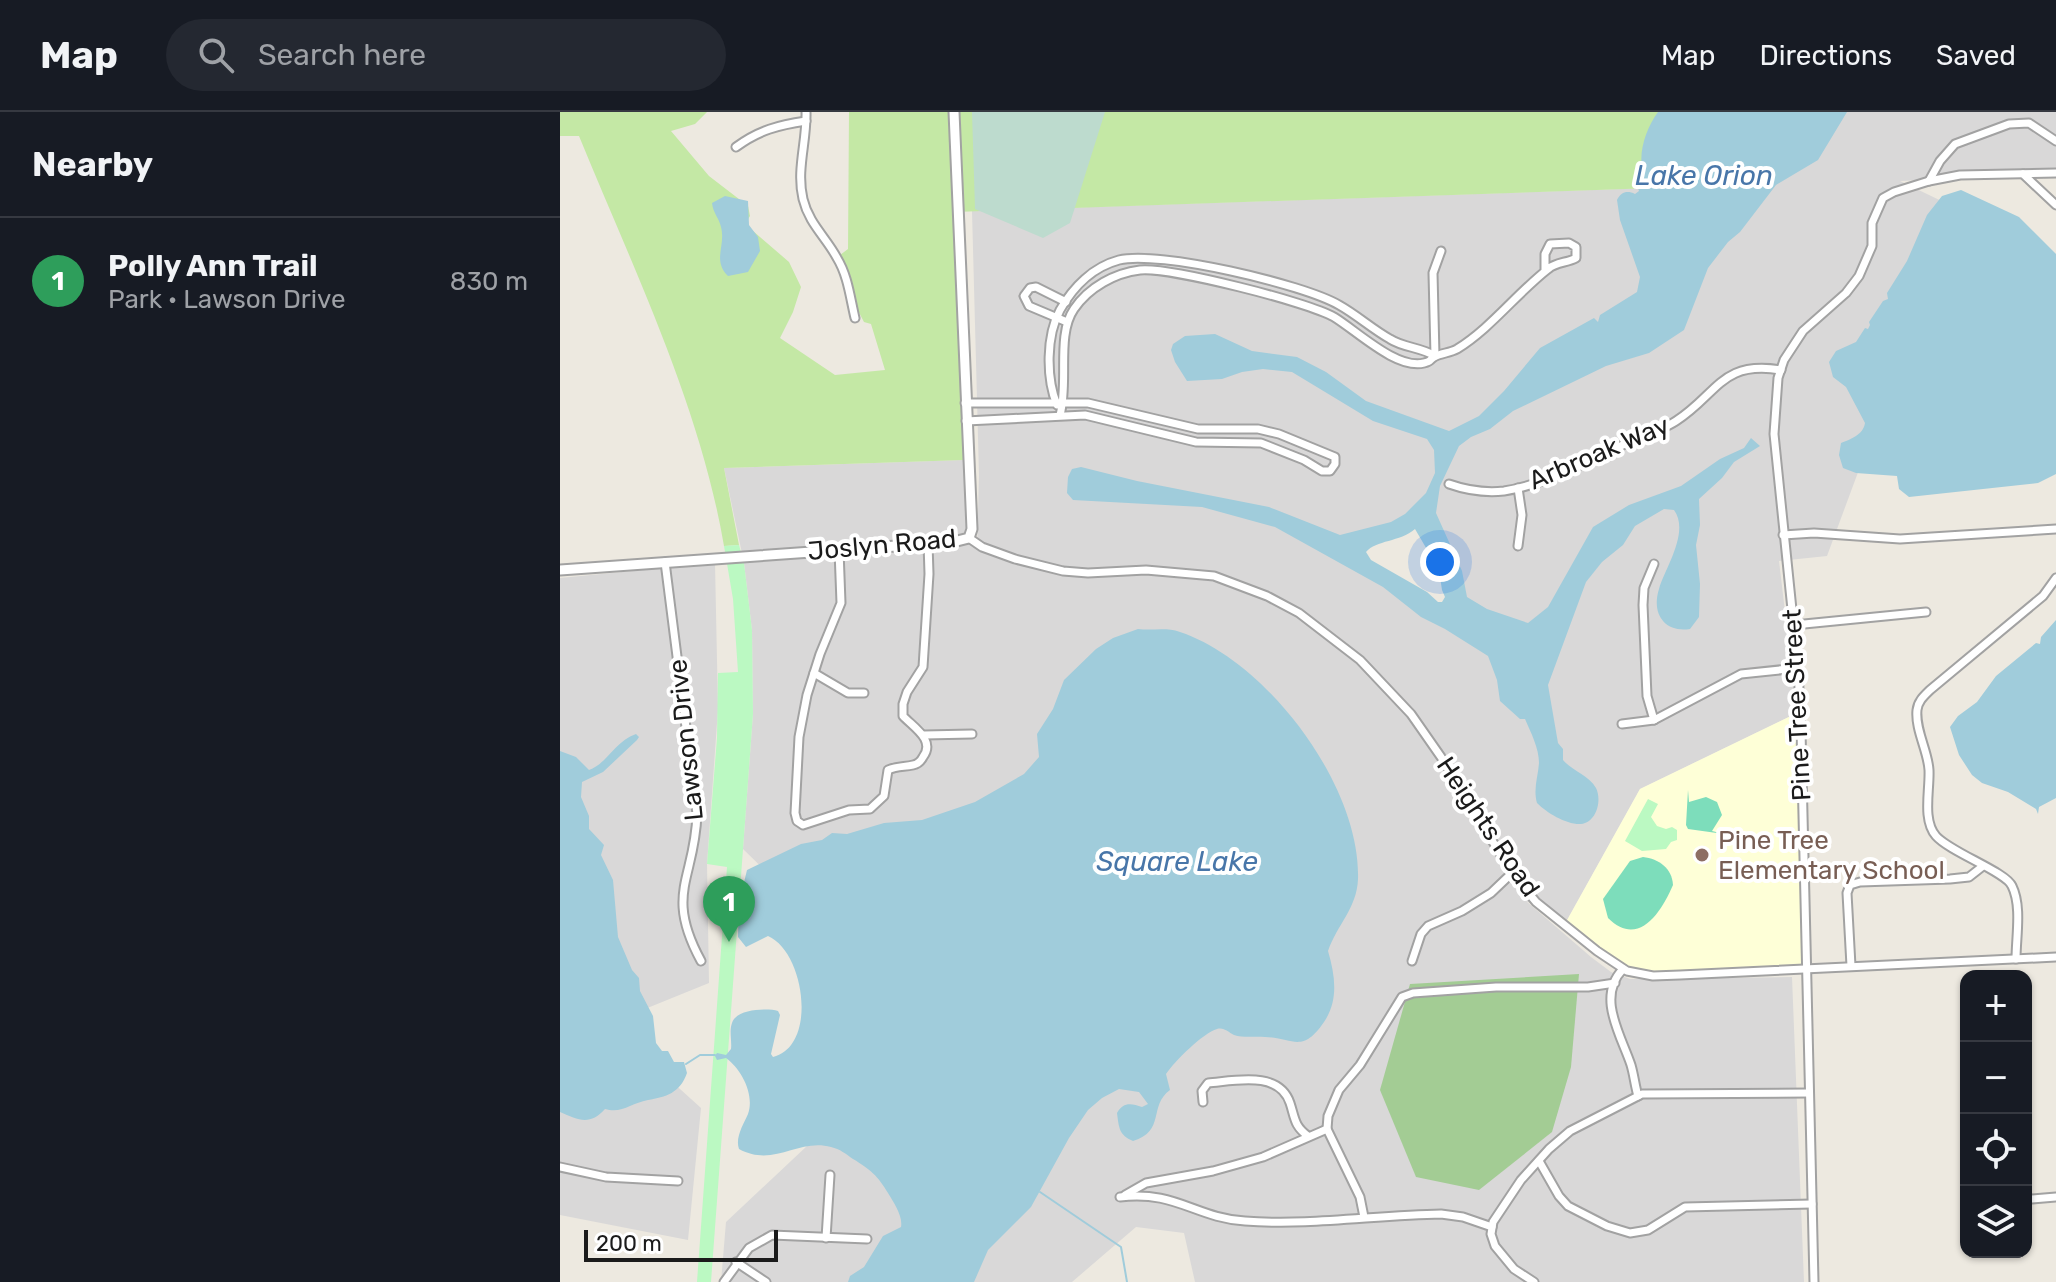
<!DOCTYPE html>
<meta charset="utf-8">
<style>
:root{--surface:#171b24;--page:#242831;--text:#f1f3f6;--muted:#9ea1a6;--line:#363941;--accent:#b45309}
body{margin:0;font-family:Rubik,sans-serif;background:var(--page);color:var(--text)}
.controls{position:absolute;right:24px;bottom:24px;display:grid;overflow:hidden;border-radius:16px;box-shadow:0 2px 6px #0004}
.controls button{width:72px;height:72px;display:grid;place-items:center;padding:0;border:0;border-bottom:2px solid var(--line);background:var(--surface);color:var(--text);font:40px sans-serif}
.scale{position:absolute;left:24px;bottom:20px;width:194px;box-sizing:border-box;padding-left:8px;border:4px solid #1b1b1b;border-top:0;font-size:22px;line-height:28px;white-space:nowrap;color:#1b1b1b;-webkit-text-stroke:6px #fff;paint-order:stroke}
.you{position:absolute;left:880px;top:450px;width:28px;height:28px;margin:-20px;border:6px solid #fff;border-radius:50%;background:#1a73e8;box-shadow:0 0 0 12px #1a73e833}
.badge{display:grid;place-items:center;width:52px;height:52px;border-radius:50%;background:var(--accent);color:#fff;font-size:26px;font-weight:700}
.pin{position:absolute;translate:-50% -66px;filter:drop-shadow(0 2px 4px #0008)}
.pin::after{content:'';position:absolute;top:42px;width:28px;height:24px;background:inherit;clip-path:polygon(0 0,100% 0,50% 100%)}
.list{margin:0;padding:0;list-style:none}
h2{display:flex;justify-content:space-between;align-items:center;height:104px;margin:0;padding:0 32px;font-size:34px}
h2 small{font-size:26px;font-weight:400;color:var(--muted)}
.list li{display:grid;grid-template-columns:52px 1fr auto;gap:24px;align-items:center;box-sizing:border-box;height:128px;padding:0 32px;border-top:2px solid var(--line)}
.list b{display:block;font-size:30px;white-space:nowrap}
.list p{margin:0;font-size:26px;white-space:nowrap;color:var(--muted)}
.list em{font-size:26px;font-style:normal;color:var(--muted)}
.icon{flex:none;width:44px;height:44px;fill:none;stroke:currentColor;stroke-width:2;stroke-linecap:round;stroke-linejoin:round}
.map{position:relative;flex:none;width:1496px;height:1170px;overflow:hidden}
header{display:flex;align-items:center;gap:48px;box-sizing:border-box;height:112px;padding:0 40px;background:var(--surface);border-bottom:2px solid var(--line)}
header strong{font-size:38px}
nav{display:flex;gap:44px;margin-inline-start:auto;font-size:28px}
.search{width:560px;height:72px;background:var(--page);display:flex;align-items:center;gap:20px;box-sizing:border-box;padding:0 28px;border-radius:44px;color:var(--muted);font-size:30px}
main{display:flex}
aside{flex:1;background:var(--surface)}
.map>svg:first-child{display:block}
</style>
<header>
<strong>Map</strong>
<div class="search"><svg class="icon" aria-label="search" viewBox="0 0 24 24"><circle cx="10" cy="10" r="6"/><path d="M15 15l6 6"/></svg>Search here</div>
<nav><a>Map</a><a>Directions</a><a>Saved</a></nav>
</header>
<main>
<aside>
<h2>Nearby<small></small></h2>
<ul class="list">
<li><span class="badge" style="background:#2e9e5b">1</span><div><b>Polly Ann Trail</b><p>Park · Lawson Drive</p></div><em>830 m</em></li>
</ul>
</aside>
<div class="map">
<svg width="1496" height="1170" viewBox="0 0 1496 1170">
<rect width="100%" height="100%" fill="#ede9e0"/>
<!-- residential -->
<g fill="#d9d8d8" fill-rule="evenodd">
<path d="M 1209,0 L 1496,0 L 1496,63 L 1340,69 L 1396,96 L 1267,444 L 1219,449 L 1237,601 L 1080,677 L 1006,810 L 966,789 L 1031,845 L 1051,860 L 1070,867 L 1232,865 L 1244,1170 L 635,1170 L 624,1121 L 576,1115 L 512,1170 L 161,1170 L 166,1110 L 281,1002 L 219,772 L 183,737 L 193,602 L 192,518 L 184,451 L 164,356 L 404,348 L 417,438 L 419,363 L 412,99 L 1211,72 ZM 867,400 L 898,503 L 780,441 Z"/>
<polygon points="155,451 158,597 147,752 149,871 48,912 141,996 128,1128 0,1103 0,466"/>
</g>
<!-- education -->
<polygon fill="#feffd7" points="1237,601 1243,854 1086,860 1070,858 1055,850 1006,810 1080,677"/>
<!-- grass -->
<path fill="#c4e8a5" d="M 0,0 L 147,0 L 135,12 L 111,19 L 149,64 L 188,94 L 190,104 L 185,112 L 229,150 L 241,175 L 233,200 L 220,226 L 275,263 L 325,258 L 311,212 L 304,210 L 292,187 L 290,163 L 280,143 L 288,137 L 289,0 L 1209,0 L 1211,72 L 395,100 L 404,348 L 164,356 L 179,433 L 164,434 C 140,293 73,156 19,24 L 0,24 Z"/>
<!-- forest -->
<polygon fill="#a3cc94" points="1019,862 1011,955 992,1020 919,1078 856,1065 820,978 850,872"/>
<!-- wetland -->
<polygon fill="#bddbce" points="412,0 545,0 510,111 483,126 415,97"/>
<!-- park -->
<g fill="#bbf9c2">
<polygon points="179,433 184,451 192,518 193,602 151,1170 137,1170 167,755 147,752 157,626 158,561 178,560 173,487 164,434"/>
<polygon points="1088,687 1098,692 1091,705 1097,714 1106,717 1112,715 1117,718 1117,728 1111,730 1106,737 1082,739 1065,729"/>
</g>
<!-- pitch -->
<g fill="#7dddbb">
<polygon points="1128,678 1129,690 1146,685 1157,690 1162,703 1152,719 1164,722 1128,717 1126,713"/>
<path d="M 1083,745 C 1099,747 1112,756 1113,773 C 1101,801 1078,836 1048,806 L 1043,787 L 1070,749 Z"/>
</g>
<!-- water -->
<g fill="#a0ccdb" fill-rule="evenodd">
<path d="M 1098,0 L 1287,0 L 1258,48 L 1216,73 L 1180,120 L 1168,130 L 1148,156 L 1124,218 L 1089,241 L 1046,254 L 953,299 L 930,317 L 911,325 L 899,334 L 880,374 L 876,401 L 902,459 L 907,485 L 927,497 L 968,511 L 988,495 L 1033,415 L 1069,393 L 1121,374 L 1160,347 L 1184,336 L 1191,326 L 1200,334 L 1174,350 L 1162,366 L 1139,387 L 1140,413 L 1136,433 L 1140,472 L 1139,505 L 1130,517 C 1105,521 1091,502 1099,477 C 1105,456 1130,420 1114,398 L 1104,397 L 1075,414 L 1063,433 L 1042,450 L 1026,470 L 988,573 L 998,631 L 1003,637 L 1003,648 C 1012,659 1029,663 1036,676 C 1042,688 1037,710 1021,712 C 1007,713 987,701 977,691 C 973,677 978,665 979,651 C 979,636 971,621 965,607 L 960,607 L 940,589 L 937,568 L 928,544 L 885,517 L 861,505 L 823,475 L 715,415 L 642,395 L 513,388 L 507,381 L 508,365 L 512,357 L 521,355 L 577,369 L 709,395 L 780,423 L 831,410 L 845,402 L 866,381 L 875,361 L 874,338 L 867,327 L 813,309 L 732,260 L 703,257 L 682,260 L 662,267 L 627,269 L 615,250 L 611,238 L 613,232 L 625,224 L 655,222 L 692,239 L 737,245 L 766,260 L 806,289 L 889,319 L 919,304 L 944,279 L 980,236 L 1034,206 L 1038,210 L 1040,203 L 1077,180 L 1080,165 L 1060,108 L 1057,88 C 1061,80 1067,78 1075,82 L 1079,79 L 1075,68 L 1077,58 L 1082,55 C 1079,37 1087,15 1098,0 ZM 855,417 L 879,458 L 882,478 L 885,485 L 882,490 L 878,490 L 867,480 L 811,448 L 806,440 C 816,428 840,430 855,417 Z"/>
<path d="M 1401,78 L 1459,105 L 1496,142 L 1496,362 L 1478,371 L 1349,385 L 1339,377 L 1337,364 L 1296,361 L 1283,356 L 1279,343 L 1281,331 C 1291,327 1303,323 1305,311 L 1286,275 L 1273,265 L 1269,250 L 1276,239 L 1296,230 L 1305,216 L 1308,217 L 1310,213 L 1309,210 L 1323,189 L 1328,187 L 1327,181 L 1347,149 L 1367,103 L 1382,84 Z"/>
<path d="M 165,84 L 188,89 L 189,113 L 198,125 L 200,139 L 188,160 L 168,164 C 152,148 166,134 161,115 C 159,106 153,101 152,91 Z"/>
<polygon points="1496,508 1496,686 1479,695 1478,702 1476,697 1448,680 1422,671 1412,663 1399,643 1390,615 1398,604 1417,590 1436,564 1476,531 1480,532 1481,525"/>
<path d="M 578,517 C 592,519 606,515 620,520 C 707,549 801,674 798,767 C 797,796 777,813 768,839 C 775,863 779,888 764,910 C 742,942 734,926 705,925 C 695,924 683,926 674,923 C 668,920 664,915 657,917 C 643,921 615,949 606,962 L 610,978 C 588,994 606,1019 573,1029 C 559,1023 559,1016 557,1001 C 563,990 571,991 582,995 L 588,992 L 579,980 L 559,977 L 542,986 L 528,998 L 509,1026 L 471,1095 L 428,1138 L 414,1170 L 288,1170 L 290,1164 L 304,1155 L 323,1124 L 341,1115 C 343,1104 334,1091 328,1081 C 318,1064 310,1057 293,1047 C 286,1042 280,1037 271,1035 C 238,1026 214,1056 179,1037 C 175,1026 183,1013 188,1002 C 195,982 181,957 166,946 L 157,948 L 155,944 L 157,941 L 166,943 L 171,937 C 172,929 169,919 172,911 C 176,897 207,896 218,899 L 220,903 L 211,942 L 213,945 C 258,934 245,840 208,824 L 186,835 L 178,825 L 179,791 L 187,758 L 241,732 L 262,728 L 272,721 L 287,722 L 324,711 L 362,708 L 415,690 L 464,662 L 479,645 L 477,622 L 493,597 L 504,568 L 536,537 L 553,526 Z"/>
<path d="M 76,622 L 79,625 L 77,628 L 43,660 L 22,670 L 21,685 L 29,704 L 29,717 L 44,733 L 41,743 L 53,768 L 58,825 L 72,858 L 79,866 L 80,879 L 93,904 L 96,931 L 102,939 L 108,939 L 114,950 L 124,950 L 127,961 C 120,981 106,985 88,988 C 71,991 62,1002 45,997 C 30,1014 18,1008 0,1000 L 0,639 L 16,645 L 29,658 C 48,651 55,629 76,622 Z"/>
</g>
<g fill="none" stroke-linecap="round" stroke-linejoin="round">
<!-- stream -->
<g stroke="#a0ccdb" stroke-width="2">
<polyline points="126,952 140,943 155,943"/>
<polyline points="480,1080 561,1135 567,1170"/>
</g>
<!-- minor casing -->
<g stroke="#a2a2a2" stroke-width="11">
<g id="minor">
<path d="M 246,0 C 247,29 236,58 243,87 C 249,112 266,125 277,146 C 288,164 290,185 295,206"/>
<path d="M 176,35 C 199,18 219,13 246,9"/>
<polyline points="1463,62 1496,93"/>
<polyline points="1369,69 1400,63 1496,61"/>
<polyline points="506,190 476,175 470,176 464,184 469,194 507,210"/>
<polyline points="875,244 873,161 881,139"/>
<polyline points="405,291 528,291 638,317 698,317 719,322 775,345 775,352 770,359 762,359 744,348 701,331 636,330 525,303 406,309"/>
<path d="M 497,293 C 486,266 486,224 500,198 C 513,175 533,155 559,148 C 598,138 743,172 779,193 C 797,203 812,217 830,227 C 844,236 861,235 875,244"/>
<path d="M 500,303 C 509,270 496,223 514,197 C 529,175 555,161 580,158 C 610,155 748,190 774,205 C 797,219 837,258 864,251 C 872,249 868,249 874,245 C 881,241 890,241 897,237 C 931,216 956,182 988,157 C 996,150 1007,151 1016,146 L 1016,135 L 1009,131 L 990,132 L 985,142 L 985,159"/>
<path d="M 889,372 C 906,378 925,381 944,379 C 985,373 1027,349 1065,332 C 1082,325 1100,319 1116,309 C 1158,282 1161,248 1221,258"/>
<polyline points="1223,423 1254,421 1340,427 1496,417"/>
<polyline points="409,426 422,435 455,447 503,459 528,461 586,458 654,464 707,484 739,501 800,548 851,602 881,645 952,761 976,790 1037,839 1067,859 1093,864 1120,863 1496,845"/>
<polyline points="958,434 962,403 958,376"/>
<path d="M 279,438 L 281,491 L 260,542 L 247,583 L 239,625 L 235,701 L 237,709 L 243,713 L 289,698 L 310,697 L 324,684 L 328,658 C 337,654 344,655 353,653 C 358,652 361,649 363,645 C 376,628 353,615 343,604 L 343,592 L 347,580 L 363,555 L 369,462 L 368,431"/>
<path d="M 105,450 L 137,702 C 135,767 104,781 141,849"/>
<polyline points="1234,513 1366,500"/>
<polyline points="254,561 288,581 304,581"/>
<polyline points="1094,608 1087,584 1083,493 1084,476 1094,452"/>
<polyline points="1062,612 1094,608 1181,562 1238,556"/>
<polyline points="364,623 412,622"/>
<path d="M 1456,847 C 1456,825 1462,794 1452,774 C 1446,760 1390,740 1376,724 C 1362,708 1370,678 1369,658 C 1368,639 1355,618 1357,598 C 1358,589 1364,584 1370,578 L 1483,484 L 1496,466"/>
<polyline points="852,849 861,822 868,814 902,799 931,781 952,761"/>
<polyline points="1291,854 1287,781 1290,773 1300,770 1390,767 1409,765 1423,754"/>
<path d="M 1063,857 C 1036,885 1061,923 1071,953 C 1074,963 1075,974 1078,984"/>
<path d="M 643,990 L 642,979 L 648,971 C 674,969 719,958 730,991 C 735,1006 734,1014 748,1024"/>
<polyline points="979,1049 999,1084 1008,1094 1047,1114 1070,1121 1088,1118 1125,1095 1252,1092"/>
<polyline points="0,1055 46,1065 118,1069"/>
<polyline points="565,1083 586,1071 653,1059 703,1045 767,1017"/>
<path d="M 560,1085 C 615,1078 636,1106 685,1109 C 749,1114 816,1103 881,1102 L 903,1105 L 932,1115"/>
<polyline points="1472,1087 1496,1085"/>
<polyline points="804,1105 800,1085 767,1017 768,1004 779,978 800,953 842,885 853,881 936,875 1028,875 1055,871"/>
<polyline points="266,1126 270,1063"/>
<polyline points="176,1150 206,1170"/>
<polyline points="164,1170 189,1136 212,1123 307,1127"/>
<polyline points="974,1170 954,1157 935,1134 931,1122 933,1110 961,1068 989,1037 1010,1019 1082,982 1249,981"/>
<polyline points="1254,1170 1241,618 1238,556 1214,322 1218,266 1224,248 1243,219 1286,181 1299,164 1312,134 1312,111 1323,86 1334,80 1369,69 1380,49 1395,32 1449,12 1469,11 1496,29"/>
</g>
</g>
<!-- tertiary casing -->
<g stroke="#a2a2a2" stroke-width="13">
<polyline id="tertiary" points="0,458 393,430 409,426 412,417 394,0"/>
</g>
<!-- minor -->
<use href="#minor" stroke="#fff" stroke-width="7"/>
<!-- tertiary -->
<use href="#tertiary" stroke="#fff" stroke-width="9"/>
</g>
<!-- markers -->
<circle fill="#8d6e63" stroke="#fff" stroke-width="3" cx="1142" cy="743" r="8"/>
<g text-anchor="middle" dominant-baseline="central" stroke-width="8" stroke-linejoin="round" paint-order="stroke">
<!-- street labels -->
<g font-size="26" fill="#1b1b1b" stroke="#fff">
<text transform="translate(1039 341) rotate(-23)">Arbroak Way</text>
<text transform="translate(322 433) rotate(-5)">Joslyn Road</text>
<text transform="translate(1237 593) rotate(-93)">Pine Tree Street</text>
<text transform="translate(126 628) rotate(-96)">Lawson Drive</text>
<text transform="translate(928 715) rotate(56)">Heights Road</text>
</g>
<!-- education labels -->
<g font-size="26" fill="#785e54" stroke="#fff" text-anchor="start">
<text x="1158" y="728">Pine Tree<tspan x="1158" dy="30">Elementary School</tspan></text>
</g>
<!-- water labels -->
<g font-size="28" font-style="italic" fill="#4876a9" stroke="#fff">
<text x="1144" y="63">Lake Orion</text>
<text x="617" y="749">Square Lake</text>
</g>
</g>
</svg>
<div class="controls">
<button>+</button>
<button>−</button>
<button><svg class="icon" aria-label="locate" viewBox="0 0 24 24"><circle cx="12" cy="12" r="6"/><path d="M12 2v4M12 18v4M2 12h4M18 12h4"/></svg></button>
<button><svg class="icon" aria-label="layers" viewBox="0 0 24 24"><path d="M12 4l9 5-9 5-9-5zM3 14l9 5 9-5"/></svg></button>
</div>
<div class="scale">200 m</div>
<div class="you"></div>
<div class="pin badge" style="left:169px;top:830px;background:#2e9e5b">1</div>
</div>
</main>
